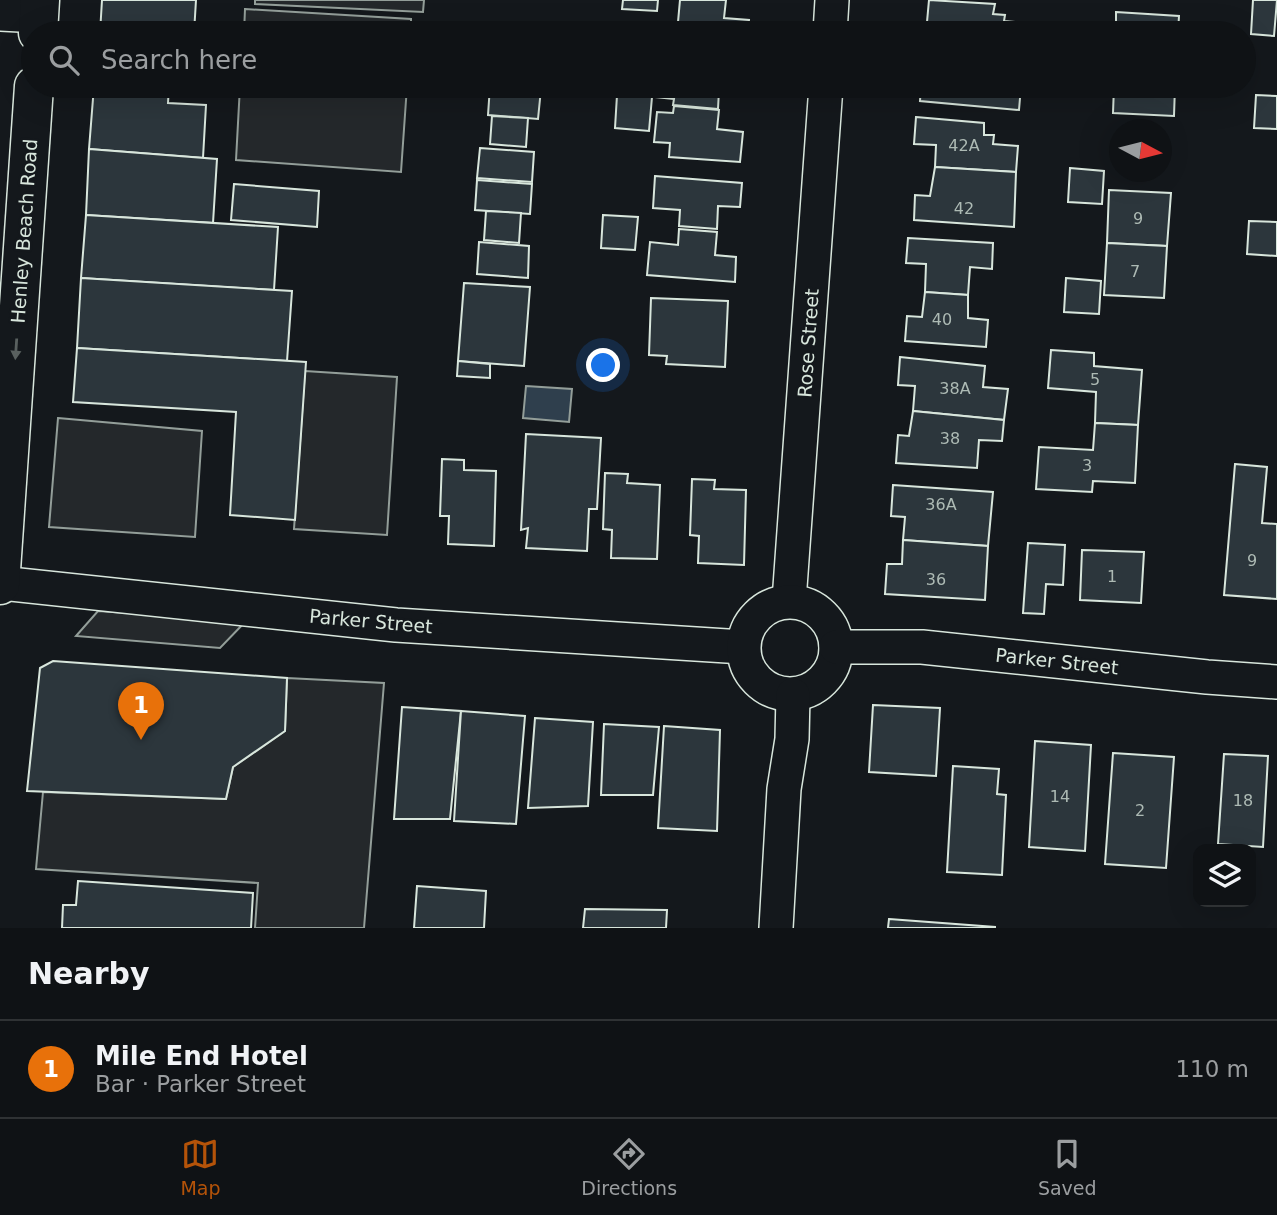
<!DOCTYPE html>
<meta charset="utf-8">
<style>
:root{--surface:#0f1215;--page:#181b1e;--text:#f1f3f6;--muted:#9b9ea0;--line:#2f3234;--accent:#b45309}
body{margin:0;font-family:"DejaVu Sans",sans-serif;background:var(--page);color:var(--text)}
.controls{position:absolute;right:21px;bottom:21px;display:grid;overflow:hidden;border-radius:14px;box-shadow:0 7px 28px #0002}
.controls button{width:63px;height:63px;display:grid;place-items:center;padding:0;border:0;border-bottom:2px solid var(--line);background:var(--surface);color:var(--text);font:35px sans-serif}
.compass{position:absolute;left:1109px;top:119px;width:63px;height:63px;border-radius:50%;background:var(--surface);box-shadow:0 7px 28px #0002;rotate:97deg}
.you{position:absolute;left:604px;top:366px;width:24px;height:24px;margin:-18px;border:5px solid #fff;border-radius:50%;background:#1a73e8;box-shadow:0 0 0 10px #1a73e833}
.badge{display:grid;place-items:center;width:46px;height:46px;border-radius:50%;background:var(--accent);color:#fff;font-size:23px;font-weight:700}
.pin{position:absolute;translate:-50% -58px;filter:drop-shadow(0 2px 4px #0008)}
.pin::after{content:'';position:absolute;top:37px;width:24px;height:21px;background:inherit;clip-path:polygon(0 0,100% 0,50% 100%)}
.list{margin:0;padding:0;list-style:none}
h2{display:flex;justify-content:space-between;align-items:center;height:91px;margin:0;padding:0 28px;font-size:30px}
h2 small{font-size:23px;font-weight:400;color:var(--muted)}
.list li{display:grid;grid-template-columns:46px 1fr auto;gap:21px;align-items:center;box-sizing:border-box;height:98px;padding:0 28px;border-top:2px solid var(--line)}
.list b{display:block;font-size:26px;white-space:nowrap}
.list p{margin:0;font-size:23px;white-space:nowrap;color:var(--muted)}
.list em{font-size:23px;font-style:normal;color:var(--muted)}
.icon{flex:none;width:38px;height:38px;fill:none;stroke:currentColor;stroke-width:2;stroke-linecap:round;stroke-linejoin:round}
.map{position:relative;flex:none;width:1277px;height:928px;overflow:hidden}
.search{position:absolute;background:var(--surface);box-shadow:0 7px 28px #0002;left:21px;right:21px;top:21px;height:77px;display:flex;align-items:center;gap:18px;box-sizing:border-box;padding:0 24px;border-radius:38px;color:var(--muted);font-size:26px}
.sheet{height:189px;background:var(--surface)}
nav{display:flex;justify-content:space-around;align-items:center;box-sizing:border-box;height:98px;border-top:2px solid var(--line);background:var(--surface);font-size:19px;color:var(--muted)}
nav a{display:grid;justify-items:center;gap:4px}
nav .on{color:var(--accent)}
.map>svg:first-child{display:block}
</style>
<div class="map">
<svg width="1277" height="928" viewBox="0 0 1277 928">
<rect width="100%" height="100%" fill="#14181c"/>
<!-- parking -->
<g fill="#24282b" stroke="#939e99" stroke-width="2">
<polygon points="255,0 424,0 423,12 255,4"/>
<polygon points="245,9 411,19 411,33 244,33"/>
<polygon points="240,86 407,86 401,172 236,160"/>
<polygon points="305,371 397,377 387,535 294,529"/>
<polygon points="58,418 202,431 195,537 49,527"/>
<polygon points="98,611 246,621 220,648 76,636"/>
<polygon points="287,678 384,683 364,928 255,928 258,883 36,869 43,792 226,799 233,767 285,731"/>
</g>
<!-- water -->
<polygon fill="#2f3f4d" stroke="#939e99" stroke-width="2" points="526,386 572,389 569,422 523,418"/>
<!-- building -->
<g fill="#2c363c" stroke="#d8e6dc" stroke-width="2">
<polygon points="102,0 196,0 194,33 100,33"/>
<polygon points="623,0 658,0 657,11 622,9"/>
<polygon points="680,0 726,0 724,18 749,20 748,33 677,33"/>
<polygon points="929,0 995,4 993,14 1005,15 1004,21 1026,23 1025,33 947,33 948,23 927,22"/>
<polygon points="1253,0 1277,0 1274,36 1251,34"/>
<polygon points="1116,12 1179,16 1178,33 1116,33"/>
<polygon points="94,86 169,86 168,103 206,105 203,158 89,149"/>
<polygon points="490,86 541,89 538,119 488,115"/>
<polygon points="658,86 746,86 745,92 719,90 718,109 673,105 674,99 656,97"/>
<polygon points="921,86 1021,86 1019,110 920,101"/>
<polygon points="1114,86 1175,86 1174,116 1113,113"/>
<polygon points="617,95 652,97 649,131 615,128"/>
<polygon points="1256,95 1277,96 1277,129 1254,128"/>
<polygon points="674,106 719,110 717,129 743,132 740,162 669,157 670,143 654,142 657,112 673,113"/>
<polygon points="492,116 528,118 526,147 490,144"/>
<polygon points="916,117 984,123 984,135 994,135 993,144 1018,146 1016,172 935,167 936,145 914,144"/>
<polygon points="480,148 534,152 532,182 477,178"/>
<polygon points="89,149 217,159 213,223 86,215"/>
<polygon points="935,167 1016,172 1014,227 914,220 915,195 930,196"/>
<polygon points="1070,168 1104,171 1102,204 1068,202"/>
<polygon points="655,176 742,183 740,207 718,206 717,229 679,226 680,210 653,208"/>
<polygon points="477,180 532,184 530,214 475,210"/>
<polygon points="234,184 319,191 317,227 231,220"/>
<polygon points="1109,190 1171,193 1167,246 1107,243"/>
<polygon points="486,211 521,213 519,243 484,240"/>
<polygon points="86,215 278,227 274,290 81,278"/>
<polygon points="603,215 638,217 635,250 601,248"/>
<polygon points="1249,221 1277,222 1277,256 1247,254"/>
<polygon points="679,229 717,232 715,255 736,257 735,282 647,275 650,242 678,245"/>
<polygon points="908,238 993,243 992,269 970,267 968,295 925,292 926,264 906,263"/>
<polygon points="479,242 529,246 528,278 477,274"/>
<polygon points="1107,243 1167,246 1164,298 1104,295"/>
<polygon points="81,278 292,291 287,361 77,348"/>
<polygon points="1066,278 1101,281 1099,314 1064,312"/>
<polygon points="464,283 530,287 524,366 458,361"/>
<polygon points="925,292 968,295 968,318 988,320 986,347 905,341 907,316 922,317"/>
<polygon points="651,298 728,301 725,367 666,364 667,356 649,355"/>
<polygon points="77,348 306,362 295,520 230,515 236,412 73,402"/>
<polygon points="1051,350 1094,353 1094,366 1142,370 1138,425 1095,423 1096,392 1048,388"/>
<polygon points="900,357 985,366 983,387 1008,389 1004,420 913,411 915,386 898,385"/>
<polygon points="458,361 490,364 490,378 457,376"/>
<polygon points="913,411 1004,420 1002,441 979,440 977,468 896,463 898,435 909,436"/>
<polygon points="1095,423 1138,425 1135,483 1093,481 1092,492 1036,489 1039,447 1093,450"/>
<polygon points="526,434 601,438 597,509 589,509 587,551 526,548 528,528 521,530"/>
<polygon points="442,459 464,460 464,470 496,471 494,546 448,544 449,516 440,516"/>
<polygon points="1235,464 1267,467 1262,523 1277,524 1277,599 1224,595"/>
<polygon points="605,473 628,474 627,483 660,485 657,559 611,558 612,530 603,529"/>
<polygon points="692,479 715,480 714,489 746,490 744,565 698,563 699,536 690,535"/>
<polygon points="893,485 993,492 988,546 903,540 905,517 891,516"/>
<polygon points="903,540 988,546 985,600 885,594 887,564 902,564"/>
<polygon points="1028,543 1065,545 1063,585 1046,584 1044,614 1023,613"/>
<polygon points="1082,550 1144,552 1141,603 1080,600"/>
<polygon points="53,661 287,678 285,731 233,767 226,799 27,791 40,668"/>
<polygon points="873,705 940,708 936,776 869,772"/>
<polygon points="402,707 461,711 450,819 394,819"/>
<polygon points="461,711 525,716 516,824 454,821"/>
<polygon points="535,718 593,722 588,806 528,808"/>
<polygon points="604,724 659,727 653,795 601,795"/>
<polygon points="664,726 720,730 717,831 658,828"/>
<polygon points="1035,741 1091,745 1085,851 1029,847"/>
<polygon points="1113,753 1174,757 1166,868 1105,864"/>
<polygon points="1224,754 1268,756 1263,847 1218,844"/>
<polygon points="953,766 999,769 997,794 1006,795 1002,875 947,872"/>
<polygon points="78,881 253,893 251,928 62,928 63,905 76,905"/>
<polygon points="417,886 486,891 484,928 414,928"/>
<polygon points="585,909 667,910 666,928 583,928"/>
<polygon points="889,919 995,927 995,928 888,928"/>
</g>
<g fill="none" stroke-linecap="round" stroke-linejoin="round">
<!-- minor casing -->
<g stroke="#d8e6dc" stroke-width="36">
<g id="minor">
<polyline points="0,14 39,16"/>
<polyline points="830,33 832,0"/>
<polyline points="0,583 396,625 743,647"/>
<polyline points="789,601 826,86"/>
<circle cx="790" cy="648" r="46"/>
<polyline points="836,647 922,647 1207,677 1277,682"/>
<polyline points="776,928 784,789 792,739 793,695"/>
</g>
</g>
<!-- secondary casing -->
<g stroke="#d8e6dc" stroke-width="41">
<g id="secondary">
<polyline points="38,33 40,0"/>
<polyline points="0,585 34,86"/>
</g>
</g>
<!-- minor -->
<use href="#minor" stroke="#14181c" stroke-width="33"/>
<!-- secondary -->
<use href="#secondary" stroke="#14181c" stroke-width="38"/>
</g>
<!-- one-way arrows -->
<defs><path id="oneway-solid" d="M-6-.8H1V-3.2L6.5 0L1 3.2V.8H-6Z" transform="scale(1.75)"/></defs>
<use fill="#59605f" href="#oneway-solid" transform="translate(16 349) rotate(94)"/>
<g text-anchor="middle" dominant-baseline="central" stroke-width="5" stroke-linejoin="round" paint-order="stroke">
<!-- number labels -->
<g font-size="16" fill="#adbab4">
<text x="964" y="145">42A</text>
<text x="964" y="208">42</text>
<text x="1138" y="218">9</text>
<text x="1135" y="271">7</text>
<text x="942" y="319">40</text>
<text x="1095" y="379">5</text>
<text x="955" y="388">38A</text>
<text x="950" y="438">38</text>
<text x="1087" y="465">3</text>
<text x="941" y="504">36A</text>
<text x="1252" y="560">9</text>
<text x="1112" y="576">1</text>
<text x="936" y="579">36</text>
<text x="1060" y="796">14</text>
<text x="1243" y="800">18</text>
<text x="1140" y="810">2</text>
</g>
<!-- street labels -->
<g font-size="19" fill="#d8e6dc" stroke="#14181c">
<text transform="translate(24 231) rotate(-86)">Henley Beach Road</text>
<text transform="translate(808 343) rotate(-86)">Rose Street</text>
<text transform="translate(371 621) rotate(5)">Parker Street</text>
<text transform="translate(1057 661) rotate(6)">Parker Street</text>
</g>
</g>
</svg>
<div class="controls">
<button><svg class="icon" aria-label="layers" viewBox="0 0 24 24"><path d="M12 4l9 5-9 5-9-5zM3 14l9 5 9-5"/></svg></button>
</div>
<svg class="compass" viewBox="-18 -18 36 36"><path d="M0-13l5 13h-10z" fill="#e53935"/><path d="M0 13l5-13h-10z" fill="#9b9ea0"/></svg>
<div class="you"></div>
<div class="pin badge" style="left:141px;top:740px;background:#e8710a">1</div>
<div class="search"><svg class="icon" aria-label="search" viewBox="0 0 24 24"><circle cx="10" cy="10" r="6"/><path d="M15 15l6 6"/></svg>Search here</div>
</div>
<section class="sheet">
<h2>Nearby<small></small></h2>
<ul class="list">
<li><span class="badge" style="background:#e8710a">1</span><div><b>Mile End Hotel</b><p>Bar · Parker Street</p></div><em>110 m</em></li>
</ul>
</section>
<nav>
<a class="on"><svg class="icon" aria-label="map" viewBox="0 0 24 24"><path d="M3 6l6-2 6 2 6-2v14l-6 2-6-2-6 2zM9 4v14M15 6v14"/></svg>Map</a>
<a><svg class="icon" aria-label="directions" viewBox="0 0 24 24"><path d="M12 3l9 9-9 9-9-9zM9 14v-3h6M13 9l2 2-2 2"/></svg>Directions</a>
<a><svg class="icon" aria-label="saved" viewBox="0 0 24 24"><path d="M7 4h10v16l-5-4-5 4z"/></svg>Saved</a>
</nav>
